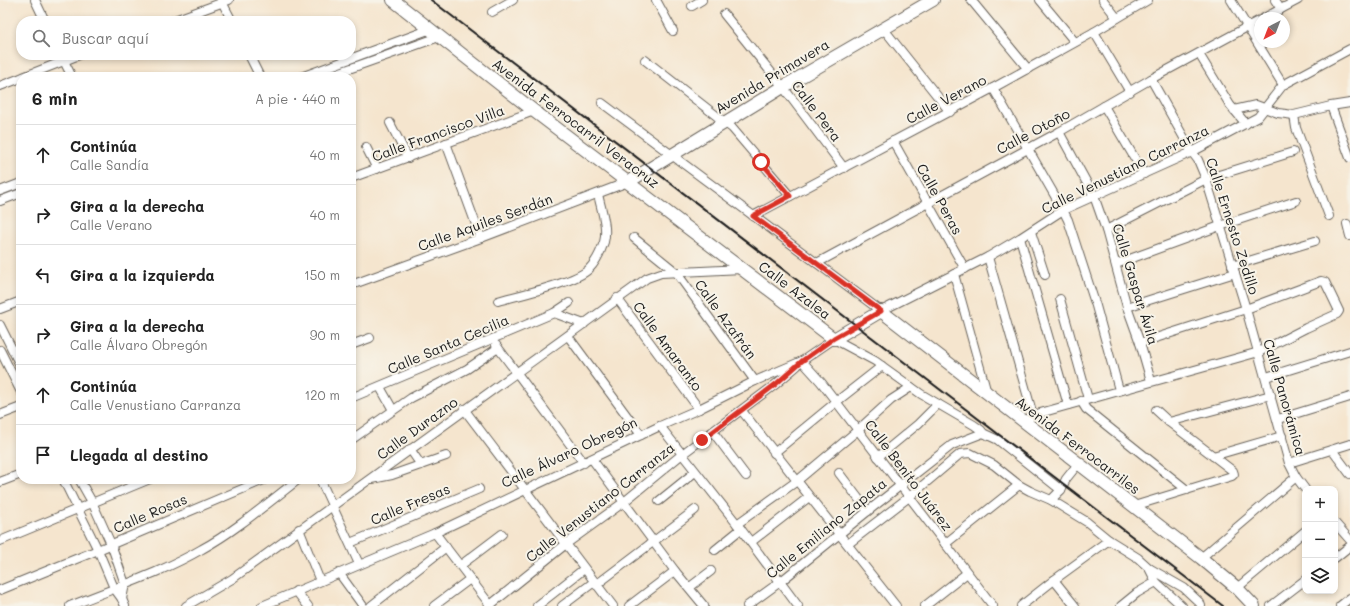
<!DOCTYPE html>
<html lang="es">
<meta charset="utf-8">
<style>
:root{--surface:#fff;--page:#f6f6f6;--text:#222;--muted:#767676;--line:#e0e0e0}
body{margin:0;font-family:Mali,sans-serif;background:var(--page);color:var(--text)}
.controls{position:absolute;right:12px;bottom:12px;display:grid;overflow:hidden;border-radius:8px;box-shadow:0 2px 6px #0003}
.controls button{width:36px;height:36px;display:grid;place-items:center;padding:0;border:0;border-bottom:1px solid var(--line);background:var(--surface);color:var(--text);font:20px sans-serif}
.compass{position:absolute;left:1254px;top:12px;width:36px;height:36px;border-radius:50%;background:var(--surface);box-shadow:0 2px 6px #0003;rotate:222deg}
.stop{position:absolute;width:12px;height:12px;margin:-9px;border:3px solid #d93025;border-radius:50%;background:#fff}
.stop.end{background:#d93025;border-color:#fff;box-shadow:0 1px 4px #0008}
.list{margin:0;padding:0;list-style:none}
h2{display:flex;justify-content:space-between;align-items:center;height:52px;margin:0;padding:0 16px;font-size:17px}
h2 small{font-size:13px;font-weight:400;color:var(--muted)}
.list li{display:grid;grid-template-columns:26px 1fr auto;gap:12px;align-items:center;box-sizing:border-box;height:60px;padding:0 16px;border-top:1px solid var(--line)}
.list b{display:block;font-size:15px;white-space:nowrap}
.list p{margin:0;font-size:13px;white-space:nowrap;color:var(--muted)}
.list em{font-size:13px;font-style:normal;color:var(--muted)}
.icon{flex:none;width:22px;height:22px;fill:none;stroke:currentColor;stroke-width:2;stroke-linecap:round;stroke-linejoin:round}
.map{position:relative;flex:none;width:1350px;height:606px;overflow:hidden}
.search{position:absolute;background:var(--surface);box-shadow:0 2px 6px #0003;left:16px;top:16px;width:340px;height:44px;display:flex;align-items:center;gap:10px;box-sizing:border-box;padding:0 14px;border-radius:16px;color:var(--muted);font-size:15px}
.panel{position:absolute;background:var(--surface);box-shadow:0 2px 6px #0003;left:16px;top:72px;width:340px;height:412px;border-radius:16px}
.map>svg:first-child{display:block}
</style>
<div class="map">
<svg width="1350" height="606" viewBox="0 0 1350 606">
<rect width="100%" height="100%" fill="#f7f3e8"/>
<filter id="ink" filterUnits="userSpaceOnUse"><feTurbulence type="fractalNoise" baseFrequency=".025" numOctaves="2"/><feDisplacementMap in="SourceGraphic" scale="8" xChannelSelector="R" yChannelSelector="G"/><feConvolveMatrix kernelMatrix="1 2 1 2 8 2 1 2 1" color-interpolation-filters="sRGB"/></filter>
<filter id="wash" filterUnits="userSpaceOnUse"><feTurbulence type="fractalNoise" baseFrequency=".012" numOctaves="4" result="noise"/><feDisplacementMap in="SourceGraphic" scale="16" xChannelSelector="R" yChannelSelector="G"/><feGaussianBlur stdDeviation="0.9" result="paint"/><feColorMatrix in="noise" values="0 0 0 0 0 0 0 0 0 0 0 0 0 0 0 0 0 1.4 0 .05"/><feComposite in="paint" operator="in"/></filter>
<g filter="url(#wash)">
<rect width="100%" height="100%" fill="#f5e5ce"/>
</g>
<g filter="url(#ink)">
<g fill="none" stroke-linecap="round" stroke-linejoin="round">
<!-- street casing -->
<g stroke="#68625a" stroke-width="10">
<g id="street">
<polyline points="35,0 45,21"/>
<polyline points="221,0 232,21"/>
<polyline points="656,0 673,31"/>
<polyline points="971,0 1028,69"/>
<polyline points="1040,0 1075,42"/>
<polyline points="1103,0 1117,18"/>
<polyline points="1231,0 1283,85"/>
<polyline points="1275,0 1281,9"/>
<polyline points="692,6 702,0"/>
<polyline points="492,12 513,0"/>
<polyline points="724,14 783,87 844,168"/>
<polyline points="1264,18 1298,0"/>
<polyline points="172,21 229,0"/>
<polyline points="883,28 950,112"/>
<polyline points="1094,32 1130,92"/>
<polyline points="1199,54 1230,105 1246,124"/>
<polyline points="61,55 72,77"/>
<polyline points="249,55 260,77"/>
<polyline points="645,60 732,128 790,196"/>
<polyline points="23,77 79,55"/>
<polyline points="301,77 431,29"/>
<polyline points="326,77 439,37"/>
<polyline points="1151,79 1192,152 1198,160 1206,179 1246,309 1289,463 1296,477 1305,489"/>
<polyline points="0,86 21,78"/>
<polyline points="993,88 1063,210 1068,220 1096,306 1119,390"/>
<polyline points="602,103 881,311 988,257 1020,238 1063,210 1192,152 1258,117 1283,85 1350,49"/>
<polyline points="1104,106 1144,174"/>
<polyline points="1331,106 1350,158"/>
<polyline points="1234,110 1256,105 1278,113 1294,115 1331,106 1350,103"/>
<polyline points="1294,115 1296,128 1329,216"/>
<polyline points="390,123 408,158"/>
<polyline points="1059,132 1094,196 1106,230 1127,307 1140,343 1151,381"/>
<polyline points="893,141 965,269"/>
<polyline points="446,143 481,238"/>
<polyline points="366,147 377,169"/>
<polyline points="351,178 534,111"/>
<polyline points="0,191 21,183"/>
<polyline points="0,201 21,193"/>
<polyline points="753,216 993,88 1094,32 1148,0"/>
<polyline points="1347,224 1350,236"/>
<polyline points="1106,230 1206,179 1293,152"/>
<polyline points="1031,232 1045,275"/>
<polyline points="634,238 676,272 755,381"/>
<polyline points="1020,238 1068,405"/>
<polyline points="988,257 1033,415"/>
<polyline points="817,263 1059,132 1151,79 1260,20"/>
<polyline points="1116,264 1220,226 1296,201"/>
<polyline points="1232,266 1315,241"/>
<polyline points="954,274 987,393"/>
<polyline points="351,285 481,238 628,182"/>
<polyline points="617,298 699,409"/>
<polyline points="1060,299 1088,399"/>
<path d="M 498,301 C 519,295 575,283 589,269 C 595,263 601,251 604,242 C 608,227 601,209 598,194"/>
<polyline points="1127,307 1235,273"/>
<polyline points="0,309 21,301"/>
<polyline points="554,313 584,324"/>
<polyline points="0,325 21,367"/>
<polyline points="568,336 641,435"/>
<polyline points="351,345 370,338"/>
<polyline points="496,345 584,463"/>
<polyline points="0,350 21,392"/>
<polyline points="802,361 821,382 993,606"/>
<polyline points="1266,377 1350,351"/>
<polyline points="380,387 393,410"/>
<polyline points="351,398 554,313 569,303"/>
<polyline points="1081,401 1086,409 1187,490"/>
<polyline points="464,409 613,606"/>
<polyline points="742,411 896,606"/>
<polyline points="0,415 21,407"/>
<polyline points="1278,419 1350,397"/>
<polyline points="1025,422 1033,415 1259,352 1306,328 1337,314 1339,311 1325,282 1321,281 1246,309 1140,343"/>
<polyline points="1169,422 1271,395"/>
<polyline points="660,426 737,524 798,606"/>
<polyline points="713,432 746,476"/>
<polyline points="351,440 411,398 467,369 498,348"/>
<polyline points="410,449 421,465"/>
<polyline points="1332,450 1350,474"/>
<polyline points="774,453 836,402 882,366"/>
<polyline points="1213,456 1282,436"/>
<polyline points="878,457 918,424 938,404"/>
<polyline points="592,459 675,571 704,606"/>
<polyline points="1289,463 1350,444"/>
<polyline points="839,473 868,511"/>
<polyline points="63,479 98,550 114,588 122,599 125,606"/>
<polyline points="79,479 92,502 111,544 125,584 122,599"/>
<polyline points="320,479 359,564"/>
<polyline points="372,479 392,475 446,456"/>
<polyline points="0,482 21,474"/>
<polyline points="1051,500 1061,490 1066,479 1078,464"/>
<polyline points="659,501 695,472"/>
<polyline points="1134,506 1232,476 1234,474 1233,471 1169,422 1156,410"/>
<polyline points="1335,523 1350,540"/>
<polyline points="737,524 797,481 858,430 891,400 911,387"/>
<polyline points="299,529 320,581"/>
<polyline points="435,533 491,606"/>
<polyline points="0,541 150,479"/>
<polyline points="751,542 809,497"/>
<polyline points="350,543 479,489"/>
<polyline points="848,544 909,497 960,454 970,453 994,465 1019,485 1030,491 1051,500 1087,522 1109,540 1138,558 1149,568 1156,582 1182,606"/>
<polyline points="945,544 1019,485"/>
<polyline points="715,550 741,529"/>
<polyline points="1201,558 1296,477"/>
<polyline points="1335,558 1350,546"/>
<polyline points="461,565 502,534"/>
<polyline points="1149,568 1184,588 1200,603 1201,606"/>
<polyline points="339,573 363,606"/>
<polyline points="1054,580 1075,606"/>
<polyline points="596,585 695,510"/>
<polyline points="690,587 711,571"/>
<polyline points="1237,588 1305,531"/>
<polyline points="0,590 98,550 266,479"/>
<polyline points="296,591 308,606"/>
<path d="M 70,606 C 114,588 161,573 202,549 C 235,531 269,502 299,479"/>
<polyline points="186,606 232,579 647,278 661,273 742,269"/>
<polyline points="262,606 435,533 660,426 699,409 755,381 802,361 834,339 875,361 921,394 974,425 981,430 983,433 998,440 1061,490"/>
<polyline points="371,606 446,547"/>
<polyline points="434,606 470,579"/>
<polyline points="489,606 566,544 624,502 681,455 776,384 797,366"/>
<polyline points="537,606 584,569"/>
<polyline points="562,606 594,582"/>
<polyline points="629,606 675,571"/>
<polyline points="747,606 780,582 868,511 952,445 983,433"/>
<polyline points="925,606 967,573"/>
<polyline points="1021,606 1054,580 1109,540"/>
<polyline points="1121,606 1137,593 1156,582"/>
<polyline points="1271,606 1305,580"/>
<polyline points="1340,606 1350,598"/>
</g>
</g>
<!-- secondary casing -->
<g stroke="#68625a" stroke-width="14">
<g id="secondary">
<polyline points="393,0 534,111 834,339 881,311 1201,558 1237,588 1254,606"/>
<polyline points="628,182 783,87 933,0"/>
</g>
</g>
<!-- street -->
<use href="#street" stroke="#fff" stroke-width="8"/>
<!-- secondary -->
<use href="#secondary" stroke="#fff" stroke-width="12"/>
<!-- rail -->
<polyline stroke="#1c1c1c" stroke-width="2" points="431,0 1223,606"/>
</g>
</g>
<g fill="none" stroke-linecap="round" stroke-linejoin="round" filter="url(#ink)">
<!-- route -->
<polyline stroke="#d93025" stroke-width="5" points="702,440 776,384 802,361 834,338 881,311 753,216 790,196 761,162"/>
</g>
<g text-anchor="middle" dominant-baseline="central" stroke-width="4" stroke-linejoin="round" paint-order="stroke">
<!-- street labels -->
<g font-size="14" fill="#1c1c1c" stroke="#f7f3e8">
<text transform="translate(772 76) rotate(-31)">Avenida Primavera</text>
<text transform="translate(946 99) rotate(-28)">Calle Verano</text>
<text transform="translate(817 111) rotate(53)">Calle Pera</text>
<text transform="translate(576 123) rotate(37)">Avenida Ferrocarril Veracruz</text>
<text transform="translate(1033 131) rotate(-28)">Calle Otoño</text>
<text transform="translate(438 133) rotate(-20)">Calle Francisco Villa</text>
<text transform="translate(1125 169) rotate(-26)">Calle Venustiano Carranza</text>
<text transform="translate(940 199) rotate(61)">Calle Peras</text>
<text transform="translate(485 222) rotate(-20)">Calle Aquiles Serdán</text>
<text transform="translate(1233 226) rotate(72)">Calle Ernesto Zedillo</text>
<text transform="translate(1136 284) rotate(73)">Calle Gaspar Ávila</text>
<text transform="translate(795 290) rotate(37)">Calle Azalea</text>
<text transform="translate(726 319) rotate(54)">Calle Azafrán</text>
<text transform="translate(448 344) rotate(-23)">Calle Santa Cecilia</text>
<text transform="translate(668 346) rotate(54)">Calle Amaranto</text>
<text transform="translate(1285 397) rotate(74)">Calle Panorámica</text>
<text transform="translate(417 428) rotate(-36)">Calle Durazno</text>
<text transform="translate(1078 445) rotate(37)">Avenida Ferrocarriles</text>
<text transform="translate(569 452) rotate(-25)">Calle Álvaro Obregón</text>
<text transform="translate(909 475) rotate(53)">Calle Benito Juárez</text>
<text transform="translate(600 502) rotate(-38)">Calle Venustiano Carranza</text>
<text transform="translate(410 504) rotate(-23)">Calle Fresas</text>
<text transform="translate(150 513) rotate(-23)">Calle Rosas</text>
<text transform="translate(826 528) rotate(-39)">Calle Emiliano Zapata</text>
</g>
</g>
</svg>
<div class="controls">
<button>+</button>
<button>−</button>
<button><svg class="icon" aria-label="layers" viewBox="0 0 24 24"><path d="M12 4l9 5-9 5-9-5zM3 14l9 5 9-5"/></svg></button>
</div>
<svg class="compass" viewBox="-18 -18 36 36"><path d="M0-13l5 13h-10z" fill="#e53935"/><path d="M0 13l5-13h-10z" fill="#767676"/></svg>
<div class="stop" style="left:761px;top:162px"></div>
<div class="stop end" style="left:702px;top:440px"></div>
<div class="search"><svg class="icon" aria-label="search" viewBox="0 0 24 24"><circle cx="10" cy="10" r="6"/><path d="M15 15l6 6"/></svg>Buscar aquí</div>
<section class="panel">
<h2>6 min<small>A pie · 440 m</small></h2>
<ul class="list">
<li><svg class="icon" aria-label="ahead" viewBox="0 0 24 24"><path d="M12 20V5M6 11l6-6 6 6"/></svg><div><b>Continúa</b><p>Calle Sandía</p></div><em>40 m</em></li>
<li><svg class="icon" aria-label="right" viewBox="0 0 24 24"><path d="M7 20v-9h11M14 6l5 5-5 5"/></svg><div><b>Gira a la derecha</b><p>Calle Verano</p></div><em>40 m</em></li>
<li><svg class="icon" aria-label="left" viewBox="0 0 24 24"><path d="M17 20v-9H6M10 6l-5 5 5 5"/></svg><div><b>Gira a la izquierda</b></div><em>150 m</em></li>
<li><svg class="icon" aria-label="right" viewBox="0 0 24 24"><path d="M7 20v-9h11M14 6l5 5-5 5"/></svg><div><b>Gira a la derecha</b><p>Calle Álvaro Obregón</p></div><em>90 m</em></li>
<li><svg class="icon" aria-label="ahead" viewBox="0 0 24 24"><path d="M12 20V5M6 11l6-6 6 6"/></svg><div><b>Continúa</b><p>Calle Venustiano Carranza</p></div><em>120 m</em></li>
<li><svg class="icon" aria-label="arrive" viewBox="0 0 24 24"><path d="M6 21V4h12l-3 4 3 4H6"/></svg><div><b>Llegada al destino</b></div></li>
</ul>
</section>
</div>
